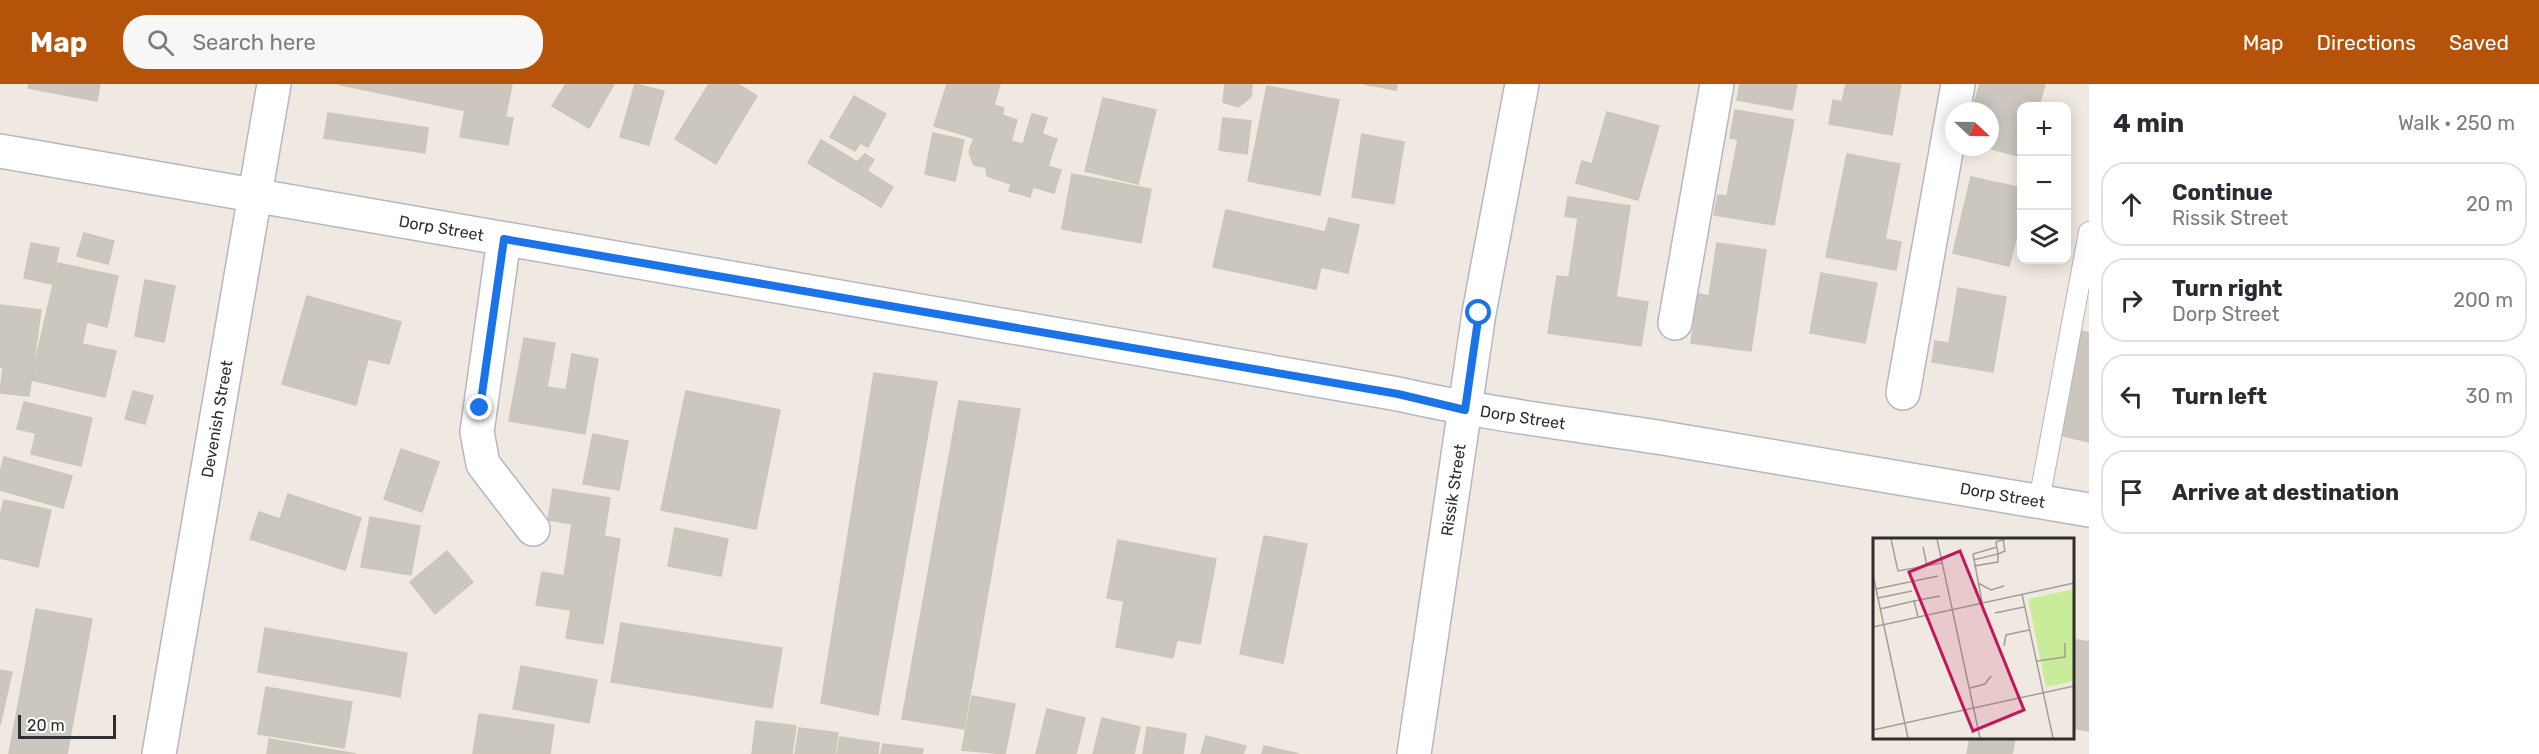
<!DOCTYPE html>
<meta charset="utf-8">
<style>
:root{--surface:#fff;--page:#f7f7f7;--text:#2b2b33;--muted:#7c7c81;--line:#e1e1e2;--accent:#b45309}
body{margin:0;font-family:Rubik,sans-serif;background:var(--page);color:var(--text)}
.controls{position:absolute;right:18px;top:18px;display:grid;overflow:hidden;border-radius:12px;box-shadow:0 3px 15px #0003}
.controls button{width:54px;height:54px;display:grid;place-items:center;padding:0;border:0;border-bottom:2px solid var(--line);background:var(--surface);color:var(--text);font:30px sans-serif}
.compass{position:absolute;left:1945px;top:18px;width:54px;height:54px;border-radius:50%;background:var(--surface);box-shadow:0 3px 15px #0003;rotate:112deg}
.scale{position:absolute;left:18px;bottom:15px;width:98px;box-sizing:border-box;padding-left:6px;border:3px solid #2e2e2e;border-top:0;font-size:16px;line-height:21px;white-space:nowrap;color:#2e2e2e;-webkit-text-stroke:4px #fff;paint-order:stroke}
.stop{position:absolute;width:18px;height:18px;margin:-14px;border:4px solid #1a73e8;border-radius:50%;background:#fff}
.stop.end{background:#1a73e8;border-color:#fff;box-shadow:0 2px 6px #0008}
.list{margin:0;padding:0;list-style:none}
h2{display:flex;justify-content:space-between;align-items:center;height:78px;margin:0;padding:0 24px;font-size:26px}
h2 small{font-size:20px;font-weight:400;color:var(--muted)}
.list li{display:grid;grid-template-columns:39px 1fr auto;gap:18px;align-items:center;box-sizing:border-box;height:84px;margin:0 12px 12px;padding:0 12px;border:2px solid var(--line);border-radius:24px}
.list b{display:block;font-size:22px;white-space:nowrap}
.list p{margin:0;font-size:20px;white-space:nowrap;color:var(--muted)}
.list em{font-size:20px;font-style:normal;color:var(--muted)}
.icon{flex:none;width:33px;height:33px;fill:none;stroke:currentColor;stroke-width:2;stroke-linecap:round;stroke-linejoin:round}
.map{position:relative;flex:none;width:2089px;height:670px;overflow:hidden}
header{display:flex;align-items:center;gap:36px;box-sizing:border-box;height:84px;padding:0 30px;background:var(--accent);color:#fff}
header strong{font-size:28px}
nav{display:flex;gap:33px;margin-inline-start:auto;font-size:21px}
.search{width:420px;height:54px;background:var(--page);display:flex;align-items:center;gap:15px;box-sizing:border-box;padding:0 21px;border-radius:24px;color:var(--muted);font-size:22px}
main{display:flex}
aside{flex:1;background:var(--surface)}
.map>svg:first-child{display:block}
</style>
<header>
<strong>Map</strong>
<div class="search"><svg class="icon" aria-label="search" viewBox="0 0 24 24"><circle cx="10" cy="10" r="6"/><path d="M15 15l6 6"/></svg>Search here</div>
<nav><a>Map</a><a>Directions</a><a>Saved</a></nav>
</header>
<main>
<div class="map">
<svg width="2089" height="670" viewBox="0 0 2089 670">
<rect width="100%" height="100%" fill="#efe9e1"/>
<!-- building -->
<g fill="#cbc7bf" stroke="#cbc5ba" stroke-width="1.5">
<polygon points="29,0 100,0 97,17 28,4"/>
<polygon points="337,0 512,0 505,35"/>
<polygon points="566,0 614,0 589,44 552,22"/>
<polygon points="635,0 664,7 649,61 620,53"/>
<polygon points="709,0 738,0 757,12 716,80 675,55"/>
<polygon points="947,0 1000,0 994,21 1004,24 1002,31 1017,36 1011,57 1023,60 1032,30 1047,34 1042,50 1057,55 1048,82 1061,86 1054,109 1033,103 1030,113 1009,107 1011,100 987,92 986,83 974,81 969,68 974,54 934,42"/>
<polygon points="1225,0 1252,0 1251,13 1238,23 1223,18"/>
<polygon points="1364,0 1397,0 1396,6"/>
<polygon points="1740,0 1797,0 1792,26 1737,16"/>
<polygon points="1846,0 1901,0 1892,51 1829,40 1833,16 1842,18"/>
<polygon points="1980,0 2045,0 2039,22 2022,22 2022,73 1985,63 1990,63 1990,27 1972,27"/>
<polygon points="1267,2 1339,16 1320,111 1248,97"/>
<polygon points="854,12 886,30 868,63 860,59 855,67 830,53"/>
<polygon points="1103,14 1156,26 1138,100 1085,87"/>
<polygon points="465,26 513,34 508,61 460,53"/>
<polygon points="1735,26 1794,36 1774,141 1714,131 1718,111 1727,112 1738,55 1730,54"/>
<polygon points="1607,28 1659,42 1638,116 1576,99 1582,77 1592,80"/>
<polygon points="328,29 428,44 425,69 324,54"/>
<polygon points="1223,34 1251,37 1247,70 1219,66"/>
<polygon points="933,49 964,56 955,97 925,90"/>
<polygon points="1362,50 1404,58 1394,120 1352,113"/>
<polygon points="821,56 857,78 865,70 874,76 867,87 893,103 881,123 808,79"/>
<polygon points="1847,70 1900,80 1885,155 1901,158 1896,186 1826,173"/>
<polygon points="1072,90 1151,105 1141,159 1062,145"/>
<polygon points="1971,93 2022,104 2022,131 2009,182 1953,169"/>
<polygon points="1568,113 1630,122 1616,213 1648,218 1641,262 1548,249 1557,192 1569,193 1578,134 1565,132"/>
<polygon points="1226,126 1325,148 1329,134 1359,141 1348,189 1321,183 1316,205 1213,183"/>
<polygon points="84,149 114,157 108,180 77,172"/>
<polygon points="31,159 59,164 52,200 24,194"/>
<polygon points="1717,159 1766,166 1751,267 1691,259 1698,210 1709,212"/>
<polygon points="58,179 118,192 107,243 87,238 82,260 116,267 105,313 31,296"/>
<polygon points="1821,189 1877,199 1865,259 1810,249"/>
<polygon points="145,196 175,202 164,258 135,252"/>
<polygon points="1958,204 2006,213 1993,288 1932,278 1935,257 1949,259"/>
<polygon points="307,212 401,238 389,280 368,275 356,321 282,300"/>
<polygon points="0,221 41,226 29,312 0,309 3,283 0,283"/>
<polygon points="2078,246 2089,249 2089,358 2055,350"/>
<polygon points="524,254 555,259 547,303 566,306 572,270 598,275 585,350 509,337"/>
<polygon points="874,289 937,298 878,631 821,619"/>
<polygon points="133,307 153,312 145,340 125,335"/>
<polygon points="686,307 780,326 756,445 661,426"/>
<polygon points="959,317 1020,325 964,645 902,635"/>
<polygon points="24,318 92,334 81,382 31,370 36,349 17,345"/>
<polygon points="593,350 628,357 619,406 583,400"/>
<polygon points="401,365 439,378 422,428 384,415"/>
<polygon points="4,373 72,392 63,424 0,406 0,389"/>
<polygon points="553,405 610,414 604,452 620,455 603,560 566,554 571,526 536,521 542,488 564,492 572,440 548,436"/>
<polygon points="288,410 361,434 345,486 250,455 259,428 280,435"/>
<polygon points="4,416 51,426 38,483 0,474 0,433"/>
<polygon points="370,433 420,442 411,491 361,483"/>
<polygon points="675,444 728,455 721,492 668,482"/>
<polygon points="1264,452 1307,460 1283,579 1240,570"/>
<polygon points="1118,456 1216,475 1200,560 1177,556 1173,574 1116,563 1124,517 1107,514"/>
<polygon points="447,467 473,498 435,530 410,498"/>
<polygon points="36,525 92,535 67,670 9,670"/>
<polygon points="621,539 782,564 772,624 611,598"/>
<polygon points="265,544 407,569 400,613 258,588"/>
<polygon points="2072,555 2089,558 2089,647 2072,644"/>
<polygon points="521,582 597,596 589,639 513,625"/>
<polygon points="0,586 12,588 0,641"/>
<polygon points="266,603 352,618 344,664 258,650"/>
<polygon points="972,612 1015,620 1005,670 962,666"/>
<polygon points="1047,625 1085,634 1076,670 1036,670"/>
<polygon points="479,630 554,641 550,670 473,670"/>
<polygon points="1102,634 1140,643 1134,670 1093,670"/>
<polygon points="756,637 796,642 792,670 752,670"/>
<polygon points="1147,643 1186,650 1183,670 1143,670"/>
<polygon points="799,644 838,649 835,670 795,670"/>
<polygon points="1206,652 1246,662 1243,670 1201,670"/>
<polygon points="840,653 879,659 878,670 837,670"/>
<polygon points="1970,654 2015,654 2012,670 1967,670"/>
<polygon points="269,655 356,670 267,670"/>
<polygon points="883,660 923,665 922,670 881,670"/>
<polygon points="1264,662 1299,670 1262,670"/>
</g>
<g fill="none" stroke-linecap="round" stroke-linejoin="round">
<!-- lane casing -->
<g stroke="#b4b7c1" stroke-width="22">
<polyline id="lane" points="2039,417 2089,148"/>
</g>
<!-- street casing -->
<g stroke="#b4b7c1" stroke-width="36">
<g id="street">
<polyline points="504,155 477,348 483,380 533,445"/>
<polyline points="1675,239 1717,0"/>
<polyline points="1903,309 1958,0"/>
<path id="s1" d="M 159,670 L 274,0"/>
<path id="s2" d="M 1414,670 L 1479,229 L 1522,0"/>
</g>
</g>
<!-- secondary casing -->
<g stroke="#b4b7c1" stroke-width="36">
<g id="secondary">
<path id="s3" d="M 0,67 L 1398,310 C 1485,330 1574,340 1663,354 C 1805,377 1947,401 2089,426"/>
</g>
</g>
<!-- lane -->
<use href="#lane" stroke="#fff" stroke-width="20"/>
<!-- street -->
<use href="#street" stroke="#fff" stroke-width="33"/>
<!-- secondary -->
<use href="#secondary" stroke="#fff" stroke-width="33"/>
</g>
<g fill="none" stroke-linecap="round" stroke-linejoin="round">
<!-- route -->
<polyline stroke="#1a73e8" stroke-width="8" points="480,324 504,155 1398,310 1465,326 1479,229"/>
</g>
<g text-anchor="middle" dominant-baseline="central" stroke-width="4.5" stroke-linejoin="round" paint-order="stroke">
<!-- street labels -->
<g font-size="16" fill="#2e2e2e" stroke="#fff">
<text stroke="none"><textPath href="#s3" startOffset="448">Dorp Street</textPath></text>
<text stroke="none"><textPath href="#s3" startOffset="1546">Dorp Street</textPath></text>
<text stroke="none"><textPath href="#s1" startOffset="340">Devenish Street</textPath></text>
<text stroke="none"><textPath href="#s2" startOffset="267">Rissik Street</textPath></text>
<text stroke="none"><textPath href="#s3" startOffset="2032">Dorp Street</textPath></text>
</g>
</g>
<!-- overview -->
<g transform="translate(1873 454)">
<rect width="201" height="201" fill="#efe9e1"/>
<path d="M 201,51 L 201,143 L 173,149 L 155,61 Z" fill="#c9ec9a"/>
<path fill="none" stroke="#a29e99" stroke-width="1.5" d="M 18,1 L 25,33 L 69,25M 64,1 L 107,200M 50,9 L 54,28M 100,22 L 125,16 L 123,4 L 132,1M 101,28 L 125,24 L 125,16 L 132,13 L 130,1M 0,37 L 35,200M 105,45 L 118,52 L 131,48M 3,51 L 65,38M 149,56 L 180,200M 5,60 L 39,53M 41,63 L 67,58M 109,64 L 100,16 L 124,9M 7,71 L 41,63 L 45,79M 122,75 L 151,69M 0,89 L 201,45M 131,108 L 133,97 L 156,92M 164,123 L 192,119 L 192,105M 97,150 L 112,146 L 118,138M 0,192 L 201,148"/>
<path fill="#c2185b" fill-opacity="0.15" stroke="#c2185b" stroke-width="3" d="M 87,13 L 151,172 L 100,193 L 36,34 Z"/>
<rect width="201" height="201" fill="none" stroke="#2e2e2e" stroke-width="3"/>
</g>
</svg>
<div class="controls">
<button>+</button>
<button>−</button>
<button><svg class="icon" aria-label="layers" viewBox="0 0 24 24"><path d="M12 4l9 5-9 5-9-5zM3 14l9 5 9-5"/></svg></button>
</div>
<svg class="compass" viewBox="-18 -18 36 36"><path d="M0-13l5 13h-10z" fill="#e53935"/><path d="M0 13l5-13h-10z" fill="#7c7c81"/></svg>
<div class="scale">20 m</div>
<div class="stop" style="left:1479px;top:229px"></div>
<div class="stop end" style="left:480px;top:324px"></div>
</div>
<aside>
<h2>4 min<small>Walk · 250 m</small></h2>
<ul class="list">
<li><svg class="icon" aria-label="ahead" viewBox="0 0 24 24"><path d="M12 20V5M6 11l6-6 6 6"/></svg><div><b>Continue</b><p>Rissik Street</p></div><em>20 m</em></li>
<li><svg class="icon" aria-label="right" viewBox="0 0 24 24"><path d="M7 20v-9h11M14 6l5 5-5 5"/></svg><div><b>Turn right</b><p>Dorp Street</p></div><em>200 m</em></li>
<li><svg class="icon" aria-label="left" viewBox="0 0 24 24"><path d="M17 20v-9H6M10 6l-5 5 5 5"/></svg><div><b>Turn left</b></div><em>30 m</em></li>
<li><svg class="icon" aria-label="arrive" viewBox="0 0 24 24"><path d="M6 21V4h12l-3 4 3 4H6"/></svg><div><b>Arrive at destination</b></div></li>
</ul>
</aside>
</main>
